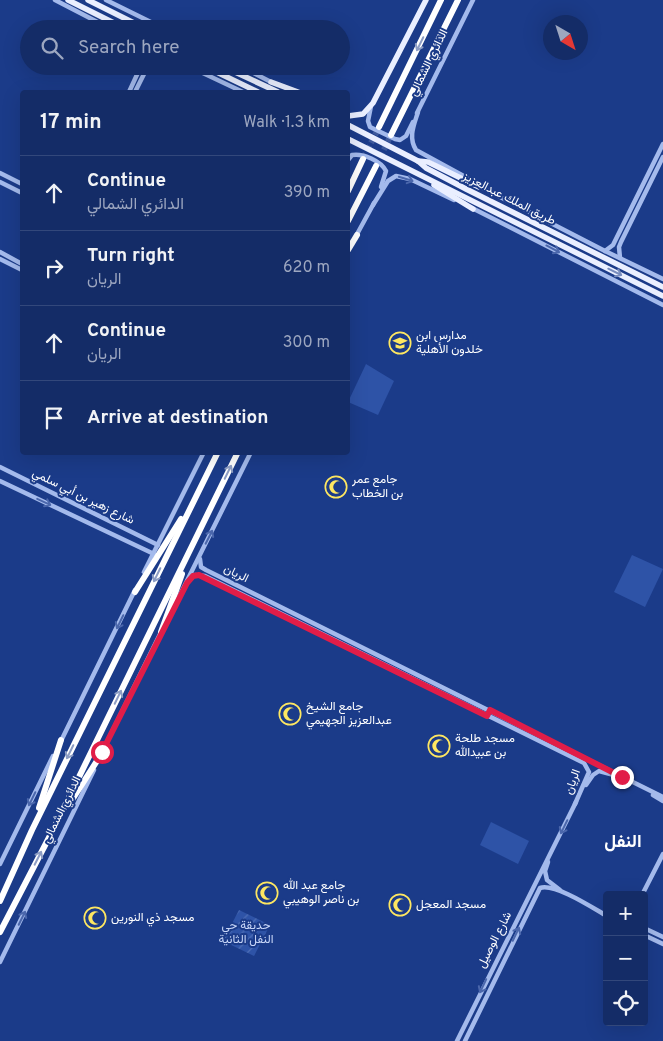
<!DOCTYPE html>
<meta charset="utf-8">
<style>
:root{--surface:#142c67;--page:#213870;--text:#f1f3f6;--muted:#9da7c0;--line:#33487b}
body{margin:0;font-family:Overpass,Vazirmatn,sans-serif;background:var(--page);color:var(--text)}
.controls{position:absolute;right:15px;bottom:15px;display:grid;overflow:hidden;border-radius:5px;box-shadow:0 5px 20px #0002}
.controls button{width:45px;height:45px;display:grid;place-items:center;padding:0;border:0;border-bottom:1px solid var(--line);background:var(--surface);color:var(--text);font:25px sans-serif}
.compass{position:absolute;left:543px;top:15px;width:45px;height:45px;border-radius:50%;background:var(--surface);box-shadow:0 5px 20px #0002;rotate:141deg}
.stop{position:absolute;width:15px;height:15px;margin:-11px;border:4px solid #e11d48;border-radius:50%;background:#fff}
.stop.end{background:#e11d48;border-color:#fff;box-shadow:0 1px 5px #0008}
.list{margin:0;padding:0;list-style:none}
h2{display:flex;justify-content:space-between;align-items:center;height:65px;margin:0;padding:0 20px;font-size:21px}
h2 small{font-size:16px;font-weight:400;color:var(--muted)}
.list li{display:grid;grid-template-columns:32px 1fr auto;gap:15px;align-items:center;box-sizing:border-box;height:75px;padding:0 20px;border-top:1px solid var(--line)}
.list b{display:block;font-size:19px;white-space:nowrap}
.list p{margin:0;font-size:16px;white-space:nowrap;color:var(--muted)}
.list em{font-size:16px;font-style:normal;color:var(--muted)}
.icon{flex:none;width:28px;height:28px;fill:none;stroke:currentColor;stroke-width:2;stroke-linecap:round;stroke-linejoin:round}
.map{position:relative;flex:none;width:663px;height:1041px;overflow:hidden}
.search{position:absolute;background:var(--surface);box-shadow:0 5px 20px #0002;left:20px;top:20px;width:330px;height:55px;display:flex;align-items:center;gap:12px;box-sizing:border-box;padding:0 18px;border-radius:28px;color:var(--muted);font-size:19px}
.panel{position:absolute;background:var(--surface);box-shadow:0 5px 20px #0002;left:20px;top:90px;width:330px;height:365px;border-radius:5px}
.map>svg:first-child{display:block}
</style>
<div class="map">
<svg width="663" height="1041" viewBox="0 0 663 1041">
<defs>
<pattern id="garden-furrows" width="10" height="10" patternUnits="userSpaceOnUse" patternTransform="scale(1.25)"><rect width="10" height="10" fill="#2e53a7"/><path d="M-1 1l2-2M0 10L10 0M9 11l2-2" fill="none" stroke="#4d6db4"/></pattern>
</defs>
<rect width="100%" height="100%" fill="#1b3b89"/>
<!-- green -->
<g fill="#2e53a7">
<polygon points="366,364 394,381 378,415 348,402"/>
<polygon points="632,555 663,569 645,607 614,592"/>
<polygon points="491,822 529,841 518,864 480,845"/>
</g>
<!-- garden -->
<polygon fill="url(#garden-furrows)" points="239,910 270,925 254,956 223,941"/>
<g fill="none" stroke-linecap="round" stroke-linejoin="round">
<!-- motorway-tunnel -->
<g stroke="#3d589b" stroke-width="6" stroke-dasharray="6 3" stroke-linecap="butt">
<polyline points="363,159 379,127"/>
<polyline points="376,166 391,135"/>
</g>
<!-- tertiary -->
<g stroke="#a4baec" stroke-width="4.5">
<polyline points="55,0 111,29"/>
<polyline points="106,0 165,29"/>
<polyline points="188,66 243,92"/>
<polyline points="240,66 271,82"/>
<polyline points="129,92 141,66"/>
<polyline points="135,92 148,66"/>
<polyline points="371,106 368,121 370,127 395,139 400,140 406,136 413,122"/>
<path d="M 418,112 C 414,125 408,137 416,150 L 471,180"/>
<polyline points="417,113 473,0"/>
<path d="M 348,160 L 352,155 C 363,153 381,161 386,171 L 381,187"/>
<polyline points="0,173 22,184"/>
<polyline points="0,182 22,193"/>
<polyline points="477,185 605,251 663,279"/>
<polyline points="373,205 388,181 396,176 410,179 454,200"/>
<polyline points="470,207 663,305"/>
<polyline points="356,236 374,203"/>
<polyline points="605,251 613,245 663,144"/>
<polyline points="0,252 22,264"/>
<polyline points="620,258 619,247 621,242 663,157"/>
<polyline points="0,259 22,270"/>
<polyline points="0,467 158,545"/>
<polyline points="0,481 154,554"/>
<polyline points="200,559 201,567 206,570 663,797"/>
<polyline points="144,572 204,452"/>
<polyline points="191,578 195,575 205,576 584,763 589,772 575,804"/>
<polyline points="169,617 251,452"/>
<polyline points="60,743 135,590"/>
<polyline points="101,754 162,630"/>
<polyline points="586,785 593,775 599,771 614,775"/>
<polyline points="653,795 663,801"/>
<polyline points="548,862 545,871 547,880 560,890"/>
<polyline points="0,864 53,756"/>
<polyline points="642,895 663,854"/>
<polyline points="644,928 663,937"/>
<polyline points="644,935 663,944"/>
<polyline points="0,962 94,770"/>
<polyline points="457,1041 576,802"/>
<path d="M 465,1041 L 540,888 C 555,883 593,908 607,916"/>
</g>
<!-- primary -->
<g stroke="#eaefff" stroke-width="5.5">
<polyline points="68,0 126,29"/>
<polyline points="88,0 146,29"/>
<polyline points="204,66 258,92"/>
<polyline points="222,66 278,92"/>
<polyline points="271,82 298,92"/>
<polyline points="348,116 363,114 373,103 426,0"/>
<polyline points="348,125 418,161 426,168 466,189 663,287"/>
<polyline points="348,139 663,296"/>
<polyline points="418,161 428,162 479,187"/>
<polyline points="434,185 473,209"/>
</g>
<!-- motorway -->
<g stroke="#fff" stroke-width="6">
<polyline points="379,127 441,0"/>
<polyline points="391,135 458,0"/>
<polyline points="348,191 363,159"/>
<polyline points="348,221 376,166"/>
<polyline points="348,250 357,235"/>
<polyline points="135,592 181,519"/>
<polyline points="161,632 182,574"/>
<polyline points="72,800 102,753"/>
<polyline points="39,808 61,740"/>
<polyline points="0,901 32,830 218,452"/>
<polyline points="0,932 55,826 238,452"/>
</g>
</g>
<!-- one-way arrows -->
<defs><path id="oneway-shaft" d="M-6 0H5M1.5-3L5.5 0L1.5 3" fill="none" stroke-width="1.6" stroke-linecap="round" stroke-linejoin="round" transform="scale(1.25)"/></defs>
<g stroke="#8d9dc4">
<use href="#oneway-shaft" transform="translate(420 44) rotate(116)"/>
<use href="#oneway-shaft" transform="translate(228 472) rotate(-64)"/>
<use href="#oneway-shaft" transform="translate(157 575) rotate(116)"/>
<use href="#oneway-shaft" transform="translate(118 697) rotate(-64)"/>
<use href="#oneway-shaft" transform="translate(70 752) rotate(116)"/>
<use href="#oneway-shaft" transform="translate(38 858) rotate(-63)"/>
</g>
<g stroke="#4b67ac">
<use href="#oneway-shaft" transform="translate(406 179) rotate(17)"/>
<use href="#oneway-shaft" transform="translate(553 249) rotate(28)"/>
<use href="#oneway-shaft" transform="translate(44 502) rotate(25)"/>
<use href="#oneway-shaft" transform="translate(209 537) rotate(-63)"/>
<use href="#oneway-shaft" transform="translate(120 622) rotate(116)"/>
<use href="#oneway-shaft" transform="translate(32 799) rotate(116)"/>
<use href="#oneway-shaft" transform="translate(564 827) rotate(116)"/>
<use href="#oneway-shaft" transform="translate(22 918) rotate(-64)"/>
<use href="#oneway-shaft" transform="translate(516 934) rotate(-64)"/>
<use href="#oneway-shaft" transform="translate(483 986) rotate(115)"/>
</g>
<use stroke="#788cbe" href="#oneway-shaft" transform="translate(615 272) rotate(26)"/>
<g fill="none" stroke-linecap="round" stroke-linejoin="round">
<!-- route -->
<polyline stroke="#e11d48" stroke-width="6" points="102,752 187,583 193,576 199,575 487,716 490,710 622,777"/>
</g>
<!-- icons -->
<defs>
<g id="school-ring" transform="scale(1.125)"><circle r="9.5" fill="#1b3b89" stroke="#fee761" stroke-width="1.5"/><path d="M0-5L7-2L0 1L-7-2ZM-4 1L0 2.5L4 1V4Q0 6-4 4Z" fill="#fee761"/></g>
<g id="mosque-ring" transform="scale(1.125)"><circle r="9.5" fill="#1b3b89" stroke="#fee761" stroke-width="1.5"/><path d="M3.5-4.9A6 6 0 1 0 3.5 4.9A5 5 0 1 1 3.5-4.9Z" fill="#fee761"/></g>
</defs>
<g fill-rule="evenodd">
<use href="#school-ring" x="400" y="343"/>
<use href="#mosque-ring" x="336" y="487"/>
<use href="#mosque-ring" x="290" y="714"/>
<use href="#mosque-ring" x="439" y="746"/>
<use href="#mosque-ring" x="267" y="893"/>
<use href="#mosque-ring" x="400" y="905"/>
<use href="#mosque-ring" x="95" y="918"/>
</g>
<g text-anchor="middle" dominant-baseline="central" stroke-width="4" stroke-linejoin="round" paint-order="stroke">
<!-- street labels -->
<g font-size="12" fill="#fff" stroke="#1b3b89">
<text transform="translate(429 63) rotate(-64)">الدائري الشمالي</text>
<text transform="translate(509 199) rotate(27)">طريق الملك عبدالعزيز</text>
<text transform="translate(83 497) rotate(26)">شارع زهير بن أبي سلمي</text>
<text transform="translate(236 574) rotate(26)">الريان</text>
<text transform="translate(573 782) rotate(-70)">الريان</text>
<text transform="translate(62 810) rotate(-64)">الدائري الشمالي</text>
<text transform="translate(495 940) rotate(-63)">شارع الوصيل</text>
</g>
<!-- poi labels -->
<g font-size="12" fill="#fff" stroke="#1b3b89" text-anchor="start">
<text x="416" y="336">مدارس ابن<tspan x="416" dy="14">خلدون الأهلية</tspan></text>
<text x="352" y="480">جامع عمر<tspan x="352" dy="14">بن الخطاب</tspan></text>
<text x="306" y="707">جامع الشيخ<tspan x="306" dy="14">عبدالعزيز الجهيمي</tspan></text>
<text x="455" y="739">مسجد طلحة<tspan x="455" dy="14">بن عبيدالله</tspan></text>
<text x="283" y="886">جامع عبد الله<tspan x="283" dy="14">بن ناصر الوهيبي</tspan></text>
<text x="416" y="905">مسجد المعجل</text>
<text x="111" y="918">مسجد ذي النورين</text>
</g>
<!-- park labels -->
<g font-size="12" fill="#cad8f9" stroke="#1b3b89">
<text x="246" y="926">حديقة حي<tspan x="246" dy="14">النفل الثانية</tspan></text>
</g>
<!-- district labels -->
<g font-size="18" font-weight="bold" fill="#fff" stroke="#1b3b89">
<text x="623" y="842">النفل</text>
</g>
</g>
</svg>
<div class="controls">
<button>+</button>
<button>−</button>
<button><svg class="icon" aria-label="locate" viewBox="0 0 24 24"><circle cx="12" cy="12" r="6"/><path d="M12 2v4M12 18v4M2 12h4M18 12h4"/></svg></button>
</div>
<svg class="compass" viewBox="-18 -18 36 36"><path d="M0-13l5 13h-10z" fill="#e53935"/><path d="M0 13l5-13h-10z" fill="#9da7c0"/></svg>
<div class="stop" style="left:102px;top:752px"></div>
<div class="stop end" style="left:622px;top:777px"></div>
<div class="search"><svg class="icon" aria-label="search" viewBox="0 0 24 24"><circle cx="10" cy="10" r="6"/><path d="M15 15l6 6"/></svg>Search here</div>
<section class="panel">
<h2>17 min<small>Walk · 1.3 km</small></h2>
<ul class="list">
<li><svg class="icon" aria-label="ahead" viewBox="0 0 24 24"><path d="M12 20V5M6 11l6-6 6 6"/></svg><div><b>Continue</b><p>الدائري الشمالي</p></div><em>390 m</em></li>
<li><svg class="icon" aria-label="right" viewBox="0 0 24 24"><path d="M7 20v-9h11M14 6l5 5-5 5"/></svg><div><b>Turn right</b><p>الريان</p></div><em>620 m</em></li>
<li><svg class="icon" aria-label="ahead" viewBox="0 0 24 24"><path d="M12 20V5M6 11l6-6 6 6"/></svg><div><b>Continue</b><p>الريان</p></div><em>300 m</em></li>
<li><svg class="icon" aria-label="arrive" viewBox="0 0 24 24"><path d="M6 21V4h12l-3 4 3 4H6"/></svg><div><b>Arrive at destination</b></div></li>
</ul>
</section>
</div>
